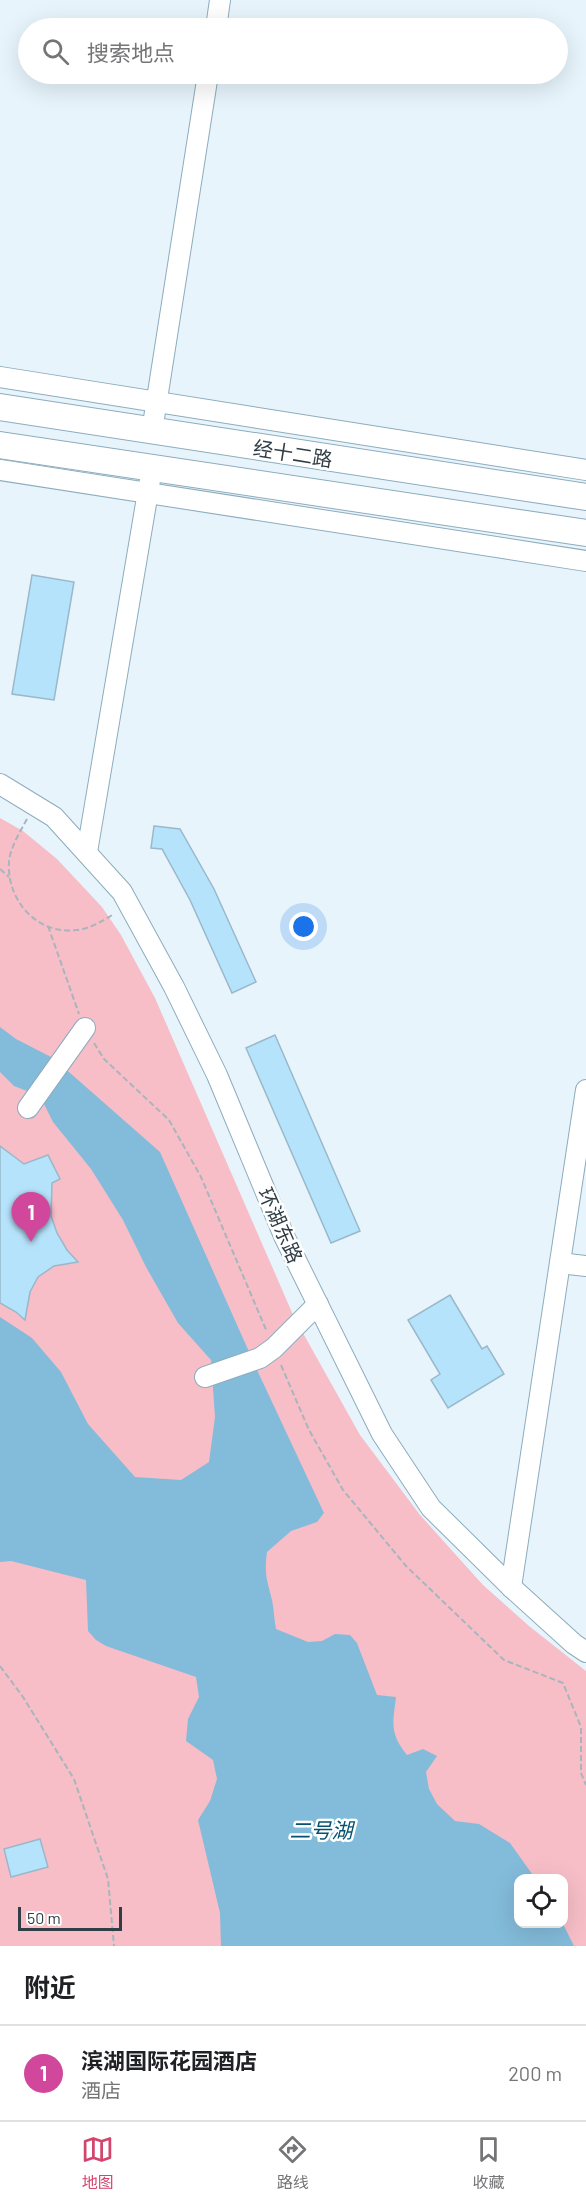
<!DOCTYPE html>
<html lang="zh">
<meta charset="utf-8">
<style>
:root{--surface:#fff;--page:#f6f6f6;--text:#202124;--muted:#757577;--line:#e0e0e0;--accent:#d3456c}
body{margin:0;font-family:Barlow,"Noto Sans SC",sans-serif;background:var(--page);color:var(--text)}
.controls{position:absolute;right:18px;bottom:18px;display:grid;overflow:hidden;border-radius:12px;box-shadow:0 6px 24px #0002}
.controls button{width:54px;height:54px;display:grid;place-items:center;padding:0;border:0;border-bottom:2px solid var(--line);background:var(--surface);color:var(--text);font:30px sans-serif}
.scale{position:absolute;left:18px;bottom:15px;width:104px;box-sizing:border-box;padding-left:6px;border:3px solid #313e45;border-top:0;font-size:16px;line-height:21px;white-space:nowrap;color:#313e45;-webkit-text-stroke:4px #fff;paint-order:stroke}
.you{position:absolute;left:304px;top:927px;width:21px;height:21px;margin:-15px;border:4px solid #fff;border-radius:50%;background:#1a73e8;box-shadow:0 0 0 9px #1a73e833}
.badge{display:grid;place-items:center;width:39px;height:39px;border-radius:50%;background:var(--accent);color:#fff;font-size:20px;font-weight:700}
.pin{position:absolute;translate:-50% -50px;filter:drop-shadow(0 2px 3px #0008)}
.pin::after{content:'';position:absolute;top:32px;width:21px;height:18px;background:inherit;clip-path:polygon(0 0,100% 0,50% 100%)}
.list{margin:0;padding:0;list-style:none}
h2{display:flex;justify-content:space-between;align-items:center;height:78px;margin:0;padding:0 24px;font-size:26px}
h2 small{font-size:20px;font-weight:400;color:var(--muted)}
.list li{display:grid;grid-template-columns:39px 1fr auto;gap:18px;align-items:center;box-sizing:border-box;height:96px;padding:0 24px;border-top:2px solid var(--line)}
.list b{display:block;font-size:22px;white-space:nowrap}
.list p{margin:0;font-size:20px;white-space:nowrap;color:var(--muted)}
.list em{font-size:20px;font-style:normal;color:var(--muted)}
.icon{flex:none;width:33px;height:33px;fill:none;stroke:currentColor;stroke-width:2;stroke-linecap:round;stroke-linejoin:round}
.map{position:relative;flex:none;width:586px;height:1946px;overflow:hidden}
.search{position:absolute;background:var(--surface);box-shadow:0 6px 24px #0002;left:18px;right:18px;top:18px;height:66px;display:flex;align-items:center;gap:15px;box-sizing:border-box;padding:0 21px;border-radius:33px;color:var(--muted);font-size:22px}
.sheet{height:174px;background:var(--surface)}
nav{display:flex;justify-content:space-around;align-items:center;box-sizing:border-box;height:84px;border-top:2px solid var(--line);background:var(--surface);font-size:16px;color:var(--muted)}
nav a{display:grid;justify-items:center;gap:3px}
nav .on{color:var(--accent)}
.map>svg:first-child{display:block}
</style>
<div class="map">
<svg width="586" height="1946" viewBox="0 0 586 1946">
<rect width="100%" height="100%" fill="#e7f4fb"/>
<!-- green -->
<path fill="#f7bec7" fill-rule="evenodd" d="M 0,818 L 23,831 L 57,859 L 102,907 L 121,935 L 155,998 L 294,1317 L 360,1435 L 420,1515 L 483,1585 L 529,1626 L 586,1671 L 586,1946 L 0,1946 ZM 518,1878 L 564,1878 L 564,1924 L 518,1924 Z"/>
<!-- water -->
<path fill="#83bbda" d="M 0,1027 L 16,1039 L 53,1058 L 160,1152 L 258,1372 L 324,1513 L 317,1522 L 291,1531 L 267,1552 C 264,1575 267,1579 272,1600 C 274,1610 274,1619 276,1629 L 308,1642 L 322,1641 L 335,1634 L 350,1635 L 357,1643 L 377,1695 L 396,1697 C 393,1722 389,1733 407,1755 L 423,1749 L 437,1756 L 426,1772 L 429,1789 L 437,1804 L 455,1821 L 479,1824 L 510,1843 L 535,1878 L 518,1878 L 518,1924 L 563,1924 L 574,1946 L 221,1946 L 220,1913 L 198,1820 L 210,1801 L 217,1779 L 213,1760 L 186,1741 L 188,1719 L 199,1697 L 196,1677 L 106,1646 L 96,1640 L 88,1631 L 86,1580 L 11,1561 L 0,1562 L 0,1317 L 32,1338 L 61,1372 L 88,1424 L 135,1477 L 181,1480 L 209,1462 L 215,1417 L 211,1360 L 178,1323 L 146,1267 L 123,1220 L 91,1169 L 53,1122 L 40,1096 L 14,1086 L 0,1072 Z"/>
<!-- building -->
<g fill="#b6e3fc" stroke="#99b8ca" stroke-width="1.5">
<polygon points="32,575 74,582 54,700 12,694"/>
<polygon points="154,826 180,829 214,889 256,982 232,993 190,900 162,849 151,848"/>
<polygon points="275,1035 360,1231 331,1243 246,1048"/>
<polygon points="0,1146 24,1164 48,1155 60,1179 52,1183 51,1216 57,1233 67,1250 78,1262 54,1266 38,1277 30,1292 25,1320 16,1312 0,1303"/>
<polygon points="450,1295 482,1349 487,1346 504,1374 448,1408 431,1380 440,1374 408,1320"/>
<polygon points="40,1839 48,1867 11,1877 4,1849"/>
</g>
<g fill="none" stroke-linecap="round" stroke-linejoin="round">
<!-- minor casing -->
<g stroke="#8dacbd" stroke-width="22">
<g id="minor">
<polyline points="216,28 220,0"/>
<polyline points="0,377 586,470"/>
<polyline points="152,431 208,74"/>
<polyline points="0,470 586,561"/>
<polyline points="0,784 54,817 122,892 174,987 217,1075 284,1236 382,1434 431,1508 511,1587 574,1644 586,1652"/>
<polyline points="87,852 150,480"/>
<polyline points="28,1108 85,1028"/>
<polyline points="560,1263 586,1266"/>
<polyline points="205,1377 260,1358 274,1348 318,1304"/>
<polyline points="511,1587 586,1090"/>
</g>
</g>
<!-- major casing -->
<g stroke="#8dacbd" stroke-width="28">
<g id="major">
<polyline points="0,407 586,497"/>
<polyline points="0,445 586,533"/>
</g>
</g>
<!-- path -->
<g stroke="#a8b5bc" stroke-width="2" stroke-dasharray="6 3" stroke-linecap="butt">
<path d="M 27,819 C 20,832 11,846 9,861 C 6,899 36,935 76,930 C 90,929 102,921 114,914"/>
<polyline points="0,869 9,877"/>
<polyline points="48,926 79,1014"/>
<polyline points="94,1043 104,1059 169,1120 201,1177 267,1332"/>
<polyline points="281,1365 309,1430 343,1490 406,1566 504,1660 563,1683 581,1727 581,1773 586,1785"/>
<polyline points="0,1666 23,1697 74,1779 108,1879 114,1946"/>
</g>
<!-- minor -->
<use href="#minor" stroke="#fff" stroke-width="20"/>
<!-- major -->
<use href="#major" stroke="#fff" stroke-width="26"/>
</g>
<g text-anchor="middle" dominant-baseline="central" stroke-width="5" stroke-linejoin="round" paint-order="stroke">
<!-- street labels -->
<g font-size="20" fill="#313e45" stroke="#fff">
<text transform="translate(293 453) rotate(9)">经十二路</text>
<text transform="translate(281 1225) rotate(66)">环湖东路</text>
</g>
<!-- water labels -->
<g font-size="21" font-style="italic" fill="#055270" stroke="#fff">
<text x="321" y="1829">二号湖</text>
</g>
</g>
</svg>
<div class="controls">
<button><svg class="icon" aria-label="locate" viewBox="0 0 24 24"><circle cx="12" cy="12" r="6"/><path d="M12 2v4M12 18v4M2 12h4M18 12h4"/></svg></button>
</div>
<div class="scale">50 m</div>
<div class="you"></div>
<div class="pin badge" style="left:31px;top:1242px;background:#d1479c">1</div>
<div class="search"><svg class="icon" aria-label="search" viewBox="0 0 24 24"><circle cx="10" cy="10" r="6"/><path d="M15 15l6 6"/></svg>搜索地点</div>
</div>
<section class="sheet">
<h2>附近<small></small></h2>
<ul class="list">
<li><span class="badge" style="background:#d1479c">1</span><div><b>滨湖国际花园酒店</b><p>酒店</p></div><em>200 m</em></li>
</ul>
</section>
<nav>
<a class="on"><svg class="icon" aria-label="map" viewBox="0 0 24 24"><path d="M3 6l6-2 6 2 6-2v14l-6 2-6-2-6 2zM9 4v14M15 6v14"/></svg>地图</a>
<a><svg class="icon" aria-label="directions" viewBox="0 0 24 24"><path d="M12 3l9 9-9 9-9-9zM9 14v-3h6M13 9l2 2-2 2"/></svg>路线</a>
<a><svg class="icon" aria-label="saved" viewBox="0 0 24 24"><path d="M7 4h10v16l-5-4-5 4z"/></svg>收藏</a>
</nav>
